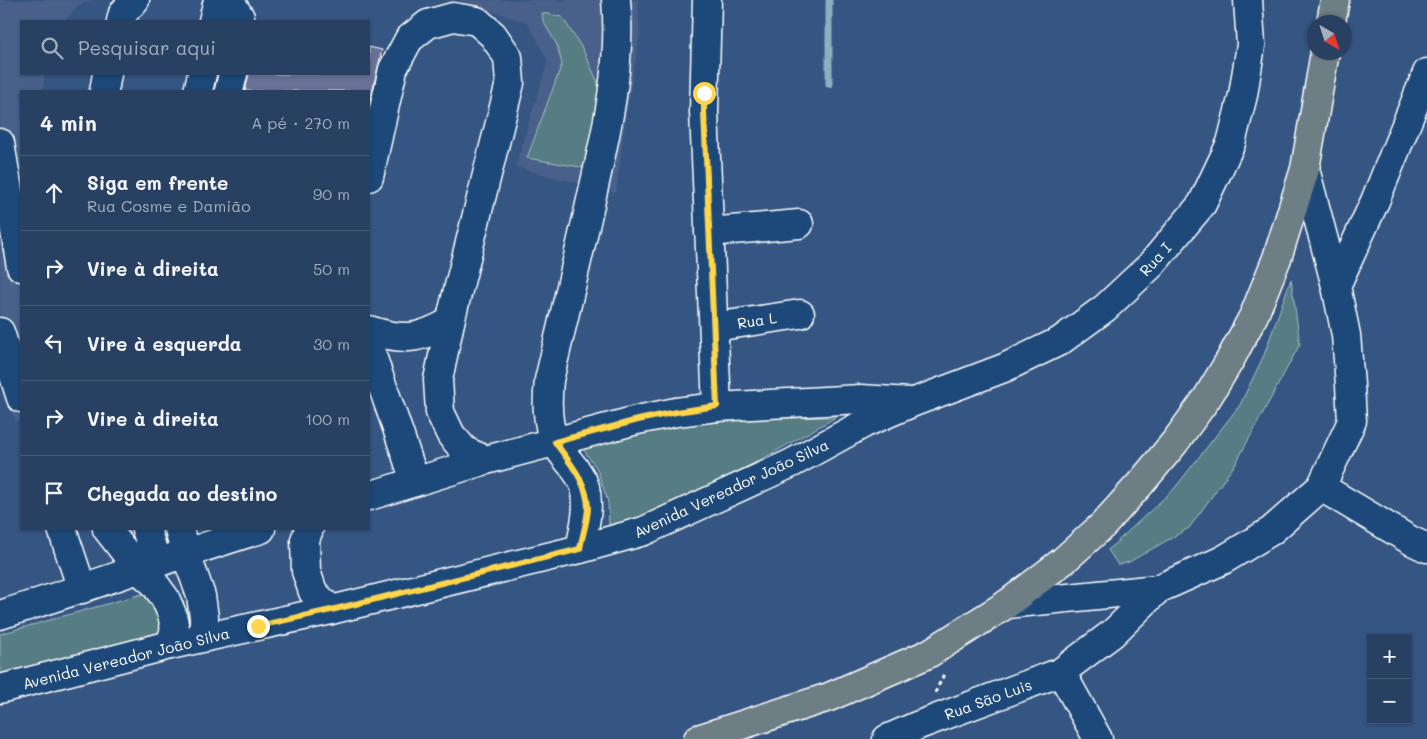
<!DOCTYPE html>
<html lang="pt">
<meta charset="utf-8">
<style>
:root{--surface:#284062;--page:#344b6b;--text:#f1f3f6;--muted:#a5afbe;--line:#445977}
body{margin:0;font-family:Mali,sans-serif;background:var(--page);color:var(--text)}
.controls{position:absolute;right:15px;bottom:15px;display:grid;overflow:hidden;border-radius:0px;box-shadow:0 1px 4px #0004}
.controls button{width:45px;height:45px;display:grid;place-items:center;padding:0;border:0;border-bottom:1px solid var(--line);background:var(--surface);color:var(--text);font:25px sans-serif}
.compass{position:absolute;left:1307px;top:15px;width:45px;height:45px;border-radius:50%;background:var(--surface);box-shadow:0 1px 4px #0004;rotate:141deg}
.stop{position:absolute;width:15px;height:15px;margin:-11px;border:4px solid #ffd54a;border-radius:50%;background:#fff}
.stop.end{background:#ffd54a;border-color:#fff;box-shadow:0 1px 5px #0008}
.list{margin:0;padding:0;list-style:none}
h2{display:flex;justify-content:space-between;align-items:center;height:65px;margin:0;padding:0 20px;font-size:21px}
h2 small{font-size:16px;font-weight:400;color:var(--muted)}
.list li{display:grid;grid-template-columns:32px 1fr auto;gap:15px;align-items:center;box-sizing:border-box;height:75px;padding:0 20px;border-top:1px solid var(--line)}
.list b{display:block;font-size:19px;white-space:nowrap}
.list p{margin:0;font-size:16px;white-space:nowrap;color:var(--muted)}
.list em{font-size:16px;font-style:normal;color:var(--muted)}
.icon{flex:none;width:28px;height:28px;fill:none;stroke:currentColor;stroke-width:2;stroke-linecap:round;stroke-linejoin:round}
.map{position:relative;flex:none;width:1427px;height:739px;overflow:hidden}
.search{position:absolute;background:var(--surface);box-shadow:0 1px 4px #0004;left:20px;top:20px;width:350px;height:55px;display:flex;align-items:center;gap:12px;box-sizing:border-box;padding:0 18px;border-radius:0px;color:var(--muted);font-size:19px}
.panel{position:absolute;background:var(--surface);box-shadow:0 1px 4px #0004;left:20px;top:90px;width:350px;height:440px;border-radius:0px}
.map>svg:first-child{display:block}
</style>
<div class="map">
<svg width="1427" height="739" viewBox="0 0 1427 739">
<defs>
<filter id="shadow"><feDropShadow dx="5.5" dy="3" stdDeviation="0" flood-color="#0009"/></filter>
</defs>
<rect width="100%" height="100%" fill="#355683"/>
<filter id="ink" filterUnits="userSpaceOnUse"><feTurbulence type="fractalNoise" baseFrequency=".02" numOctaves="2"/><feDisplacementMap in="SourceGraphic" scale="10" xChannelSelector="R" yChannelSelector="G"/><feConvolveMatrix kernelMatrix="1 2 1 2 8 2 1 2 1" color-interpolation-filters="sRGB"/></filter>
<g filter="url(#ink)">
<!-- built -->
<g fill="#48618b">
<polygon points="0,0 94,0 78,5 65,21 21,21 21,74 45,74 42,91 21,91 21,420 16,422 0,375"/>
<polygon points="459,0 638,0 640,35 627,107 616,193 515,167 548,61 528,23"/>
</g>
<!-- green -->
<g fill="#557d83" stroke="#aabec1">
<polygon points="542,13 562,17 582,48 601,89 592,169 527,158 562,64 557,45 543,21"/>
<polygon points="1291,279 1300,344 1236,463 1189,528 1129,562 1118,565 1108,550 1174,489 1240,405 1264,355"/>
<polygon points="836,417 764,458 649,517 609,525 608,502 597,469 581,446 693,420"/>
<polygon points="142,594 155,599 168,625 157,639 0,677 0,634"/>
</g>
<g fill="none" stroke-linecap="round" stroke-linejoin="round">
<!-- stream -->
<polyline stroke="#8dafc2" stroke-width="7" points="829,0 829,84"/>
</g>
<!-- building -->
<polygon fill="#687198" stroke="#fff" filter="url(#shadow)" points="369,47 382,50 369,105 369,91 245,91 249,74 369,74"/>
<g fill="none" stroke-linecap="round" stroke-linejoin="round">
<!-- minor casing -->
<g stroke="#fff" stroke-width="31">
<g id="minor">
<polyline points="229,0 240,17 240,21"/>
<polyline points="707,0 704,112 717,407"/>
<polyline points="121,21 123,13 135,0"/>
<polyline points="213,21 218,0"/>
<polyline points="104,91 107,74"/>
<polyline points="198,91 202,74"/>
<polyline points="229,91 233,74"/>
<polyline points="0,143 21,267"/>
<polyline points="369,177 393,69 409,39 428,24 453,17 477,21 493,35 508,57 510,83 450,322 438,380 440,412 451,435 465,451 486,460"/>
<polyline points="709,232 799,224"/>
<polyline points="1336,286 1375,201 1427,73"/>
<polyline points="714,327 800,314"/>
<path d="M 369,330 C 404,341 418,340 450,322"/>
<polyline points="0,332 21,398"/>
<path d="M 369,347 C 384,392 401,437 415,482"/>
<polyline points="1321,487 1410,540 1427,548"/>
<polyline points="369,496 486,460 637,420 676,412 717,407 861,399 910,402"/>
<polyline points="62,529 82,589"/>
<polyline points="107,529 139,570 154,583 165,598 172,614 175,629 170,645"/>
<polyline points="146,529 157,563"/>
<polyline points="179,529 185,553 194,576 201,596 204,617 204,637"/>
<polyline points="309,529 305,540 306,571 313,592 331,610"/>
<path d="M 580,549 C 584,528 590,508 585,487 C 580,470 563,458 555,442 C 546,423 547,400 549,380 C 564,317 579,254 593,191 C 607,130 622,63 616,0"/>
<polyline points="1007,604 1158,589 1223,560 1271,531 1321,487 1352,421 1350,385 1346,335 1336,286 1305,169"/>
<path d="M 0,615 C 87,588 173,556 261,529"/>
<polyline points="1061,672 1098,739"/>
<polyline points="0,689 170,645 331,610 580,549 644,531 792,463 865,423 914,402 1004,368 1060,341 1105,308 1151,265 1202,204 1231,143 1243,95 1251,45 1248,0"/>
<polyline points="887,739 919,725 1061,672 1113,633 1158,589"/>
</g>
</g>
<!-- highway casing -->
<g stroke="#fff" stroke-width="31">
<g id="highway">
<polyline points="1331,22 1335,0"/>
<polyline points="698,739 829,697 928,654 1007,604 1063,561 1103,525 1140,484 1175,442 1207,398 1230,360 1254,315 1277,258 1305,169 1325,52"/>
</g>
</g>
<!-- path -->
<polyline stroke="#fff" stroke-width="3" stroke-dasharray="4 4" stroke-linecap="butt" points="935,693 944,674"/>
<!-- minor -->
<use href="#minor" stroke="#1f4a7a" stroke-width="28"/>
<!-- highway -->
<use href="#highway" stroke="#6d7e84" stroke-width="28"/>
</g>
</g>
<g fill="none" stroke-linecap="round" stroke-linejoin="round" filter="url(#ink)">
<!-- route -->
<path stroke="#ffd54a" stroke-width="6" d="M 258,626 L 331,610 L 580,549 C 582,536 588,520 588,507 C 587,481 569,462 555,442 L 638,420 L 676,412 L 717,406 L 704,112 L 704,93"/>
</g>
<g text-anchor="middle" dominant-baseline="central" stroke-width="4" stroke-linejoin="round" paint-order="stroke">
<!-- street labels -->
<g font-size="15" fill="#fff" stroke="#1f4a7a">
<text transform="translate(1155 259) rotate(-48)">Rua I</text>
<text transform="translate(757 320) rotate(-9)">Rua L</text>
<text transform="translate(731 488) rotate(-25)">Avenida Vereador João Silva</text>
<text transform="translate(126 658) rotate(-14)">Avenida Vereador João Silva</text>
<text transform="translate(988 699) rotate(-20)">Rua São Luis</text>
</g>
</g>
</svg>
<div class="controls">
<button>+</button>
<button>−</button>
</div>
<svg class="compass" viewBox="-18 -18 36 36"><path d="M0-13l5 13h-10z" fill="#e53935"/><path d="M0 13l5-13h-10z" fill="#a5afbe"/></svg>
<div class="stop" style="left:704px;top:93px"></div>
<div class="stop end" style="left:258px;top:626px"></div>
<div class="search"><svg class="icon" aria-label="search" viewBox="0 0 24 24"><circle cx="10" cy="10" r="6"/><path d="M15 15l6 6"/></svg>Pesquisar aqui</div>
<section class="panel">
<h2>4 min<small>A pé · 270 m</small></h2>
<ul class="list">
<li><svg class="icon" aria-label="ahead" viewBox="0 0 24 24"><path d="M12 20V5M6 11l6-6 6 6"/></svg><div><b>Siga em frente</b><p>Rua Cosme e Damião</p></div><em>90 m</em></li>
<li><svg class="icon" aria-label="right" viewBox="0 0 24 24"><path d="M7 20v-9h11M14 6l5 5-5 5"/></svg><div><b>Vire à direita</b></div><em>50 m</em></li>
<li><svg class="icon" aria-label="left" viewBox="0 0 24 24"><path d="M17 20v-9H6M10 6l-5 5 5 5"/></svg><div><b>Vire à esquerda</b></div><em>30 m</em></li>
<li><svg class="icon" aria-label="right" viewBox="0 0 24 24"><path d="M7 20v-9h11M14 6l5 5-5 5"/></svg><div><b>Vire à direita</b></div><em>100 m</em></li>
<li><svg class="icon" aria-label="arrive" viewBox="0 0 24 24"><path d="M6 21V4h12l-3 4 3 4H6"/></svg><div><b>Chegada ao destino</b></div></li>
</ul>
</section>
</div>
